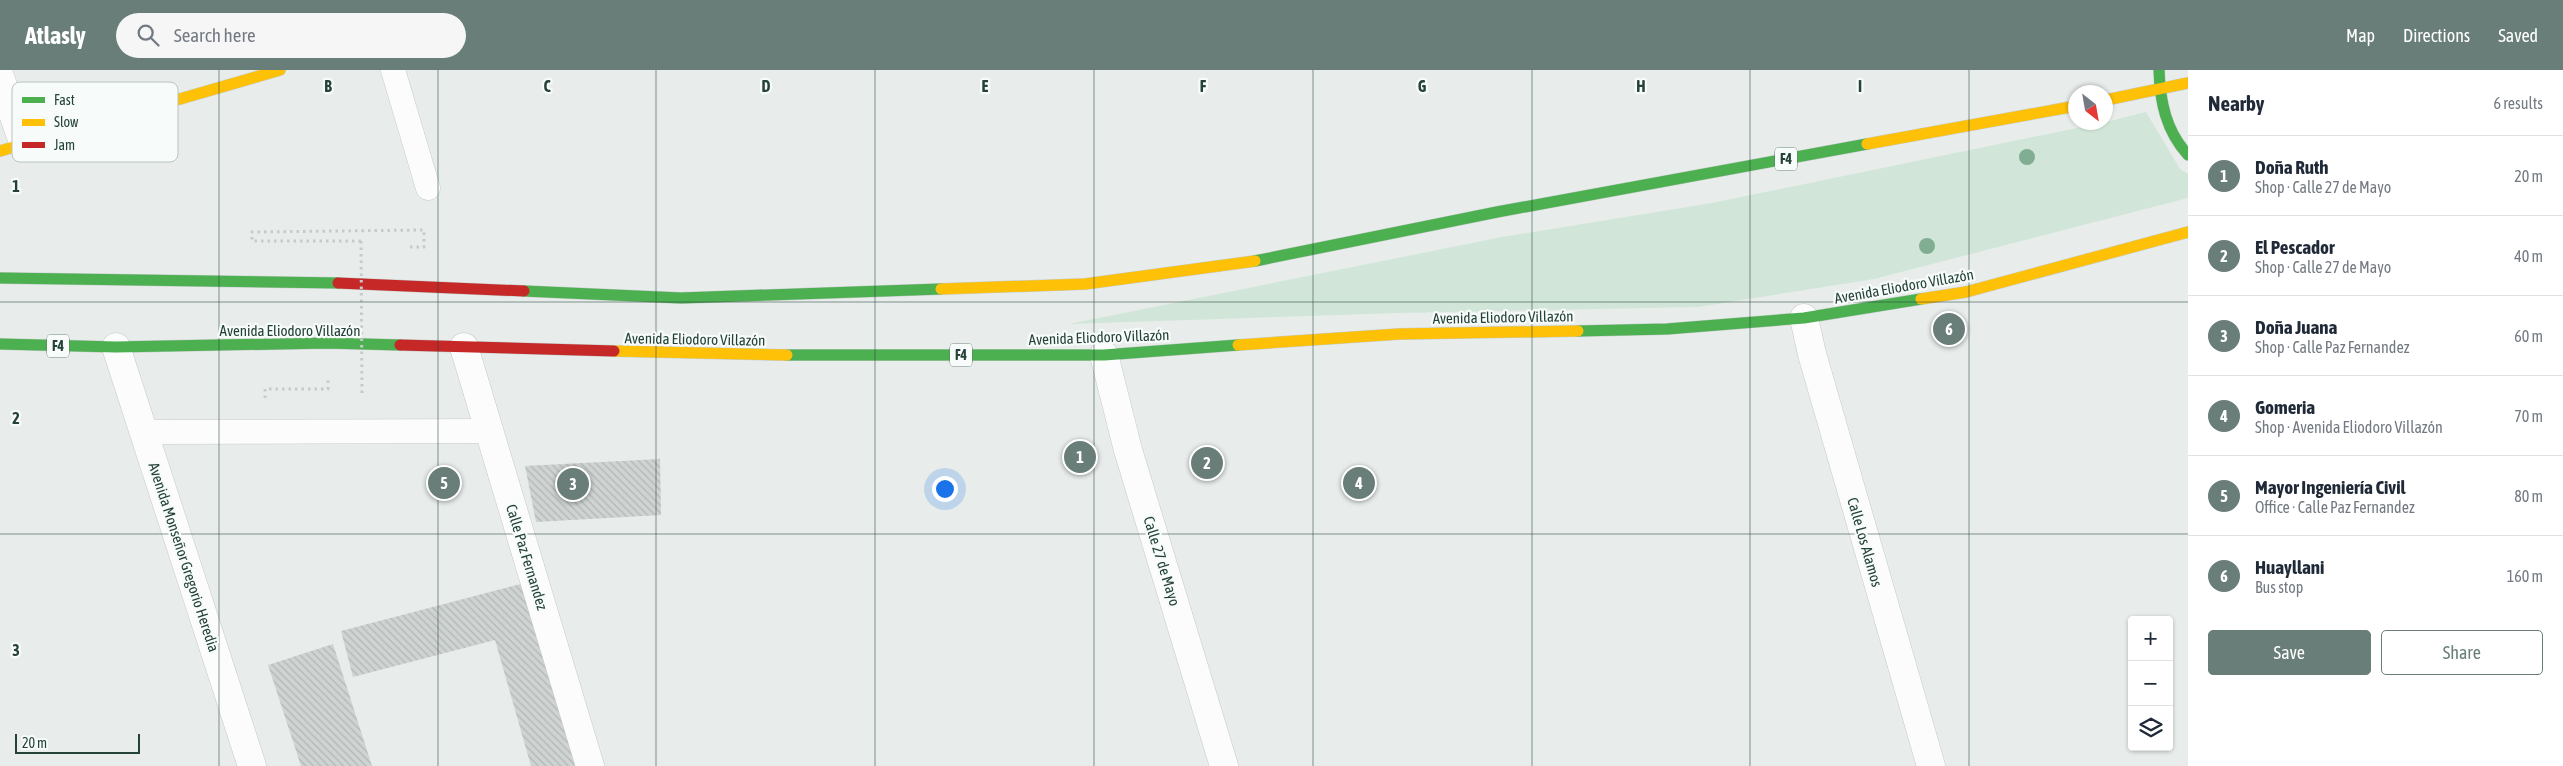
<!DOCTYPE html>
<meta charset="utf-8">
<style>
:root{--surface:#fff;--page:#f6f6f7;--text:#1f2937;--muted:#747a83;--line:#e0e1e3;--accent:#697e78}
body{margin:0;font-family:"Asap Condensed",sans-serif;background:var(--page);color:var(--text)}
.controls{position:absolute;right:15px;bottom:15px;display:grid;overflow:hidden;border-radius:5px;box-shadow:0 1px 4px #0004}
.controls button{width:45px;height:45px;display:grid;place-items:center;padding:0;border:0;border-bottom:1px solid var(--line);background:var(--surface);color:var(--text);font:25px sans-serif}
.compass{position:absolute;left:2068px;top:15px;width:45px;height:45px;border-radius:50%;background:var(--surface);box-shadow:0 1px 4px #0004;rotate:149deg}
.scale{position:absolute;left:15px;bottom:12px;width:125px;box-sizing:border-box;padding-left:5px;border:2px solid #24423a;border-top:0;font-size:14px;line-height:18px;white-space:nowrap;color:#24423a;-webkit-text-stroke:4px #f7fbf9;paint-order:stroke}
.you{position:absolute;left:944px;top:418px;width:18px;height:18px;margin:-12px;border:4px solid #fff;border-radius:50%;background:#1a73e8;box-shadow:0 0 0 8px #1a73e833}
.badge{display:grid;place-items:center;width:32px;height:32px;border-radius:50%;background:var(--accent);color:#fff;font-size:16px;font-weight:700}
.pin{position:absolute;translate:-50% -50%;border:2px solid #fff;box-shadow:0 1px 5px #0006}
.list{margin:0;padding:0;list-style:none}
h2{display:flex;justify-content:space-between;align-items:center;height:65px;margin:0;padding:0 20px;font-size:21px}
h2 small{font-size:16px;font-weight:400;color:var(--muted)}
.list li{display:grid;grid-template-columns:32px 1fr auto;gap:15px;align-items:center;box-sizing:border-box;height:80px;padding:0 20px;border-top:1px solid var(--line)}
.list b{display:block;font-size:19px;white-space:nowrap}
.list p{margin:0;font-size:16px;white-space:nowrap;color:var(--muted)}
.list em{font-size:16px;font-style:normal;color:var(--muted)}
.actions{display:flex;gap:10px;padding:15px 20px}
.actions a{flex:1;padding:11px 0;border:1px solid var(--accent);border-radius:5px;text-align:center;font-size:18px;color:var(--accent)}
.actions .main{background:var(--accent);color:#fff}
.icon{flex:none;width:28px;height:28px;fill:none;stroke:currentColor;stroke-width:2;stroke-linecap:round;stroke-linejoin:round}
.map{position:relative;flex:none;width:2188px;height:696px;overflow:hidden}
header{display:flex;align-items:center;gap:30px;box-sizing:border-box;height:70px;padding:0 25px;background:var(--accent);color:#fff}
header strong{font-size:24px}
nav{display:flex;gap:28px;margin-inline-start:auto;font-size:18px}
.search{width:350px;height:45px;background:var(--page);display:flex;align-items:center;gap:12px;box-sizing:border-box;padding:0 18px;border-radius:28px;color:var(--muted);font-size:19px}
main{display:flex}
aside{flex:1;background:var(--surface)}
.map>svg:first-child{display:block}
</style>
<header>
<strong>Atlasly</strong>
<div class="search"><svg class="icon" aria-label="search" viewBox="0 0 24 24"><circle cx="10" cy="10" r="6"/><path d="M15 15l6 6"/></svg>Search here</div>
<nav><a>Map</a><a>Directions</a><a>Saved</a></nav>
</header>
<main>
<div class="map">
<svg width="2188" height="696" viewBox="0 0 2188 696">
<defs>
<pattern id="building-back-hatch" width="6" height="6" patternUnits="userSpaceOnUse" patternTransform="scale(1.25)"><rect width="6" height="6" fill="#cfd4d2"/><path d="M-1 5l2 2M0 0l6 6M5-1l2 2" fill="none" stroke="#b2b7b5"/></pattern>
</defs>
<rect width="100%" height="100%" fill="#e8edeb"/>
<!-- green -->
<polygon fill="#d1e6d8" points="2146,42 2180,99 2188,104 2188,128 1874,209 1698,237 1399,243 1069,254 1502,167 1712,133 2106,52"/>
<!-- building -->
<g fill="url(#building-back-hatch)">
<polygon points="660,389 661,445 536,452 525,396"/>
<polygon points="528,512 580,696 531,696 495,570 353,607 341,561"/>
<polygon points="333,574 372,696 301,696 268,595"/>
</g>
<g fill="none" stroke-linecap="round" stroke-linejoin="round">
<!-- lane casing -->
<g stroke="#c5cac8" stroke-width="25">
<g id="lane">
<polyline points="393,0 428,118"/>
<polyline points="144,362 489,361"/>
</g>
</g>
<!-- street casing -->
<g stroke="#c5cac8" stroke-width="29">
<g id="street">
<polyline points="0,7 24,75"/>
<polyline points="1804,248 1812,284 1931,696"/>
<polyline points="116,277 252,696"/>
<polyline points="464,277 590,696"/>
<polyline points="1104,285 1128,380 1224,696"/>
</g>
</g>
<!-- fast casing -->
<g stroke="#c3cbc8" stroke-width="12">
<g id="fast">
<path d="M 2159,0 C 2160,32 2166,61 2188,85"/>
<polyline points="1255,191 1497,142 1867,74"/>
<polyline points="0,208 338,213"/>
<polyline points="524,221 681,228 941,219"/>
<polyline points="1578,261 1667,259 1804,248 1921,229"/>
<polyline points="0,274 116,277 327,273 400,275"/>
<polyline points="787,285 1104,285 1238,275"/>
</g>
</g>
<!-- slow casing -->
<g stroke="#c3cbc8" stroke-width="12">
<g id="slow">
<polyline points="2106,30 2188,13"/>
<polyline points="1867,74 2076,36"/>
<polyline points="0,81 280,0"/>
<polyline points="941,219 1085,214 1255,191"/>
<polyline points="1921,229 1966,222 2188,162"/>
<polyline points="1238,275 1399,264 1578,261"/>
<polyline points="614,281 787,285"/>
</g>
</g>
<!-- jam casing -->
<g stroke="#c3cbc8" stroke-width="12">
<g id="jam">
<polyline points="338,213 524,221"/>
<polyline points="400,275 614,281"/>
</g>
</g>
<!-- path -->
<g stroke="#c3ccca" stroke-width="3" stroke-dasharray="2.5 4" stroke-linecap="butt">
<polyline points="361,171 252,171 252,162 424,160 424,177 406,177"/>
<polyline points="265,328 265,319 328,319 328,309"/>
</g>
<!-- lane -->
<use href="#lane" stroke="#fcfcfc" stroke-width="24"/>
<!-- street -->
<use href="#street" stroke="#fcfcfc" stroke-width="28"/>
<!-- fast -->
<use href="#fast" stroke="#4caf50" stroke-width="11"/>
<!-- slow -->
<use href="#slow" stroke="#ffc107" stroke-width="11"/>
<!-- jam -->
<use href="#jam" stroke="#c62828" stroke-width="11"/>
<!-- path-bridge -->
<polyline stroke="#c3ccca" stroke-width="3" stroke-dasharray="2.5 4" stroke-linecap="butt" points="361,171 362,325"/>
</g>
<!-- trees -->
<g fill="#81ae93">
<circle cx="2027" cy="87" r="8"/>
<circle cx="1927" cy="176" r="8"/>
</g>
<!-- grid -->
<path fill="none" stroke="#24423a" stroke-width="1" stroke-opacity="0.55" d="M 219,0 L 219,696M 438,0 L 438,696M 656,0 L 656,696M 875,0 L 875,696M 1094,0 L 1094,696M 1313,0 L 1313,696M 1532,0 L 1532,696M 1750,0 L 1750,696M 1969,0 L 1969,696M 0,232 L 2188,232M 0,464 L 2188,464"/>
<g text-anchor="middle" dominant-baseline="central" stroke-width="4.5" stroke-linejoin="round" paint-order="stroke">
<!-- shield labels -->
<g fill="#f7fbf9" stroke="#637a73" stroke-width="1">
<rect x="1775" y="77.5" width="22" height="23" rx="4"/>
<rect x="47" y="264.5" width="22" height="23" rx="4"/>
<rect x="950" y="273.5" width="22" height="23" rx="4"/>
</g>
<g font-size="14" font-weight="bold" fill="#24423a">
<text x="1786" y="89">F4</text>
<text x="58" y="276">F4</text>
<text x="961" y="285">F4</text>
</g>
<!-- street labels -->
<g font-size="15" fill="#24423a" stroke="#f7fbf9">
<text transform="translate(1904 216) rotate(-10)">Avenida Eliodoro Villazón</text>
<text transform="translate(1503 247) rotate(-1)">Avenida Eliodoro Villazón</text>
<text x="290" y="260">Avenida Eliodoro Villazón</text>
<text transform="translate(1099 267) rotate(-2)">Avenida Eliodoro Villazón</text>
<text transform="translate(695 269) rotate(1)">Avenida Eliodoro Villazón</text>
<text transform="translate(1865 472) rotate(74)">Calle Los Alamos</text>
<text transform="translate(184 487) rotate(72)">Avenida Monseñor Gregorio Heredia</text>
<text transform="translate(527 487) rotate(73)">Calle Paz Fernandez</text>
<text transform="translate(1162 491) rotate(73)">Calle 27 de Mayo</text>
</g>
</g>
<!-- legend -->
<rect x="12" y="12" width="166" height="80" rx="8" fill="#f7fbf9" stroke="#b8c4c0" stroke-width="1"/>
<rect x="22" y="27" width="23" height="6" fill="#4caf50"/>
<rect x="22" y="49" width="23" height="7" fill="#ffc107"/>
<rect x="22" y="72" width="23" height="6" fill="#c62828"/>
<g font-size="14" fill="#24423a">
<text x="54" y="35">Fast</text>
<text x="54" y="57">Slow</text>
<text x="54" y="80">Jam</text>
</g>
<g font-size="16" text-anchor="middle" font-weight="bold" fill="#24423a" stroke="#f7fbf9" stroke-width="4.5" stroke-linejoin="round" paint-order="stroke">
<text x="328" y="22">B</text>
<text x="547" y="22">C</text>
<text x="766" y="22">D</text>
<text x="985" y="22">E</text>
<text x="1203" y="22">F</text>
<text x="1422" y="22">G</text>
<text x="1641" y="22">H</text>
<text x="1860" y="22">I</text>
<text x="16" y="122">1</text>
<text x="16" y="354">2</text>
<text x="16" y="586">3</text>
</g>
</svg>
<div class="controls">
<button>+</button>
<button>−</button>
<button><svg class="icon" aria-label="layers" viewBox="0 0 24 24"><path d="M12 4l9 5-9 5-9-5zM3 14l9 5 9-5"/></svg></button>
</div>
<svg class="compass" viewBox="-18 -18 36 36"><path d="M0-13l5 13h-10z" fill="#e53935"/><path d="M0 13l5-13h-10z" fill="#747a83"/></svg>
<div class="scale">20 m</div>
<div class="you"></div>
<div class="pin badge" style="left:1080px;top:387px">1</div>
<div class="pin badge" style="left:1207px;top:393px">2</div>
<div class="pin badge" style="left:573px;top:414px">3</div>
<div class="pin badge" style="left:1359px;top:413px">4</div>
<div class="pin badge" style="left:444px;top:413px">5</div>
<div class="pin badge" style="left:1949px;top:259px">6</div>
</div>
<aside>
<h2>Nearby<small>6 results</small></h2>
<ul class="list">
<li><span class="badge">1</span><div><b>Doña Ruth</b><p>Shop · Calle 27 de Mayo</p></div><em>20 m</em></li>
<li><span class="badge">2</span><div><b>El Pescador</b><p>Shop · Calle 27 de Mayo</p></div><em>40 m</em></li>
<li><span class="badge">3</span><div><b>Doña Juana</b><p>Shop · Calle Paz Fernandez</p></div><em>60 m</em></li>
<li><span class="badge">4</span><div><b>Gomeria</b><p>Shop · Avenida Eliodoro Villazón</p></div><em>70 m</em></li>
<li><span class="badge">5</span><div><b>Mayor Ingeniería Civil</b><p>Office · Calle Paz Fernandez</p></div><em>80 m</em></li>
<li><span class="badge">6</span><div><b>Huayllani</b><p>Bus stop</p></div><em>160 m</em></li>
</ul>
<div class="actions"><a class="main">Save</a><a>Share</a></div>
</aside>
</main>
